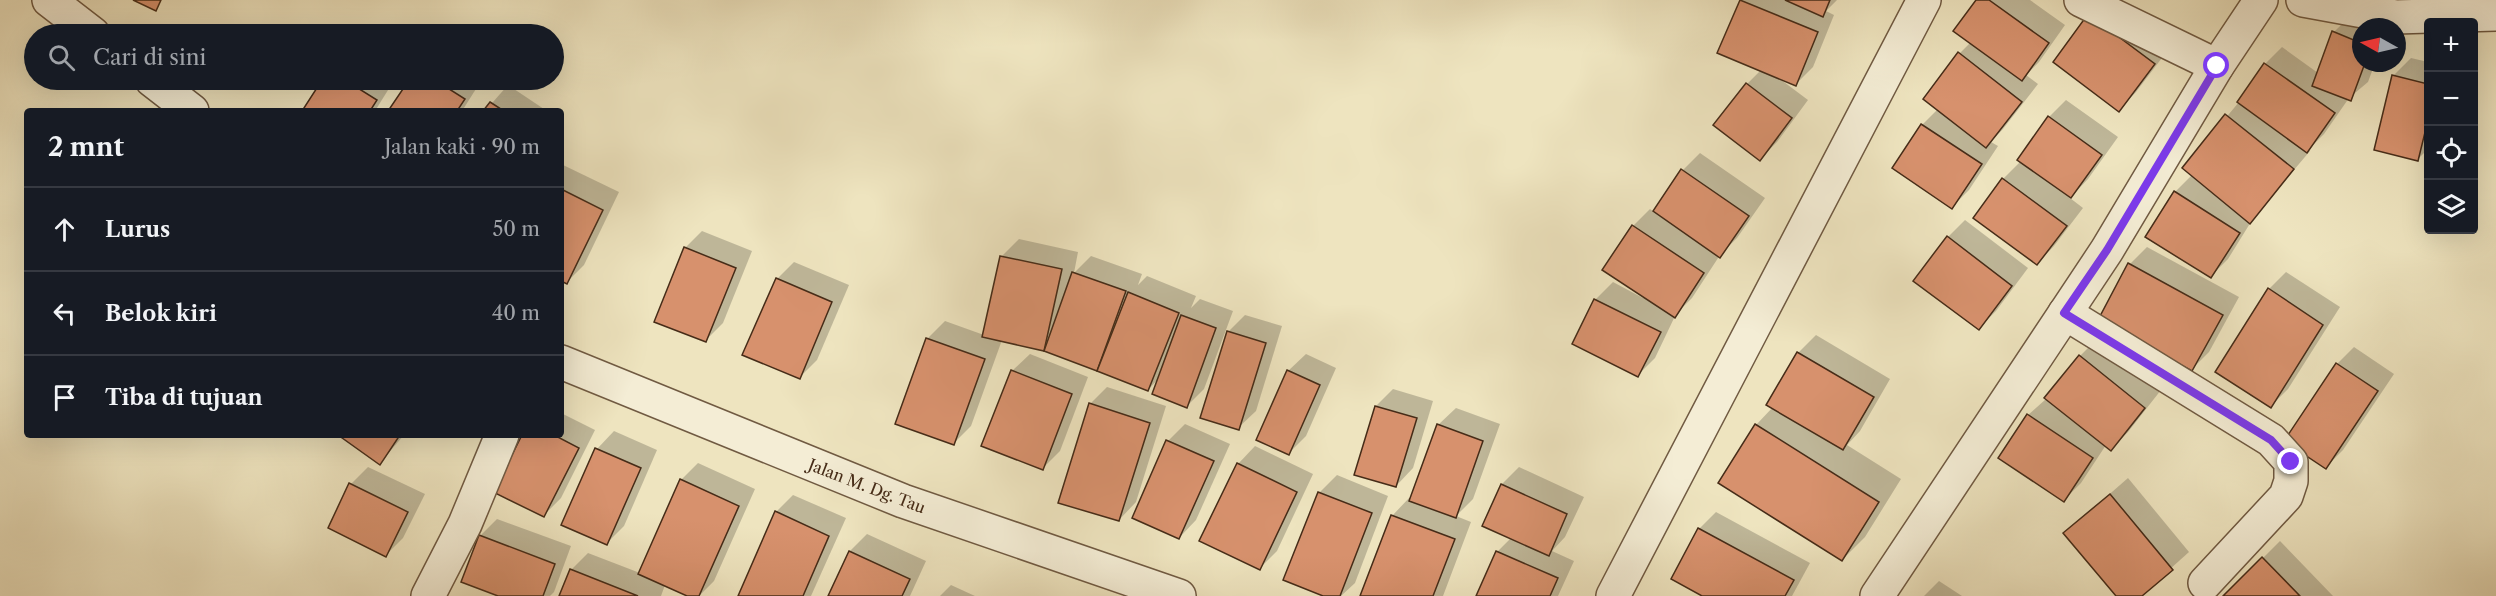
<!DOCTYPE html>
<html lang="id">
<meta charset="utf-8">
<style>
:root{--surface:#171b24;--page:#20242c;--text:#f1f3f6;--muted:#9ea1a6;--line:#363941}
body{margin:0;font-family:"Libre Caslon Text",serif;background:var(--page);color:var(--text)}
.controls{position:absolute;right:18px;top:18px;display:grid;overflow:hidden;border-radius:6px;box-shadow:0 6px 24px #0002}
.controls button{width:54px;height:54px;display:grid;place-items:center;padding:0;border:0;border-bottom:2px solid var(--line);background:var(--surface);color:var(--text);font:30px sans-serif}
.compass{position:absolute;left:2352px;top:18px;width:54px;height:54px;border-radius:50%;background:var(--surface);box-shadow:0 6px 24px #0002;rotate:278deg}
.stop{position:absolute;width:18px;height:18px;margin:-14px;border:4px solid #7c3aed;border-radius:50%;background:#fff}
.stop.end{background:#7c3aed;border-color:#fff;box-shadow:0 2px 6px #0008}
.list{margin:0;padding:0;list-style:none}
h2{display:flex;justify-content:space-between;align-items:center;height:78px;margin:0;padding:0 24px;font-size:26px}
h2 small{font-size:20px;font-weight:400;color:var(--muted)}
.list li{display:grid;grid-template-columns:39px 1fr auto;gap:18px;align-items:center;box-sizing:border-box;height:84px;padding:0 24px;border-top:2px solid var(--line)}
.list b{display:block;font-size:22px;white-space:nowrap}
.list em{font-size:20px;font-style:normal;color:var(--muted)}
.icon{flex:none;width:33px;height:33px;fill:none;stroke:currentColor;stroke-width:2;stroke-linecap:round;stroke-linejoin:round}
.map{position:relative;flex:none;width:2496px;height:596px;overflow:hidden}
.search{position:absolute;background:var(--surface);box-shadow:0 6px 24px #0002;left:24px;top:24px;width:540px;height:66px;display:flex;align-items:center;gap:15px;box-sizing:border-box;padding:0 21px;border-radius:33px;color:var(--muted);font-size:22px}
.panel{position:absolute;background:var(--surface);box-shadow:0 6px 24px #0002;left:24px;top:108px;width:540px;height:330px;border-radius:6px}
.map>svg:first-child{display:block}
</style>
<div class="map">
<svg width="2496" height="596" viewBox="0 0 2496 596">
<rect width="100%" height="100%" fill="#eee4bf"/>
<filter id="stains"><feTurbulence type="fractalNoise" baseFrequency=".00333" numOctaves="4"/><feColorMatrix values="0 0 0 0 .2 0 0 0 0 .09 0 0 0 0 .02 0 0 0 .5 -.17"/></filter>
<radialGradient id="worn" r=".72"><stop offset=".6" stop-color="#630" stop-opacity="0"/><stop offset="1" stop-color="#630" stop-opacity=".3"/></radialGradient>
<!-- shadow -->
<g fill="#0003">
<polygon points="1741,0 1837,0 1826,11 1834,15 1813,67 1796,84 1780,79 1808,100 1777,142 1760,159 1747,84 1761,70 1719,52"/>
<polygon points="1978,0 2030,0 2065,25 2039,62 2026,75 2038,84 2003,129 1991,142 1998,146 1969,190 1952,207 1894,167 1922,125 1938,109 1960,53 1971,42"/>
<polygon points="2089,15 2171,46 2136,92 2119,110"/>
<polygon points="2351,15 2361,27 2361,63 2375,63 2368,82 2349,98 2324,134 2308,150 2310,151 2254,217 2228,259 2211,276 2175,192 2192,175 2184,168 2239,102 2265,64 2282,47 2318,73 2334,32"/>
<polygon points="2411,58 2428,62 2428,149 2418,159 2394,75"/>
<polygon points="323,80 389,80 393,82 375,111 303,111"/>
<polygon points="411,80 479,80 481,81 462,111 390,111"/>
<polygon points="508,85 547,111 485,111"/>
<polygon points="2066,100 2118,137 2088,179 2070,198 2083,208 2054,246 2037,264 1975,218 2003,179 2021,161 2049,117"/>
<polygon points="1700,153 1765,198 1737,238 1720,255 1692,298 1676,314 1655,358 1638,375 1574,343 1595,300 1613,282 1643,298 1633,226 1650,209 1654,212 1683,170"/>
<polygon points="561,164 619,192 584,265 567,282 561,279"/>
<polygon points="1965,220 2028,268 1996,311 1979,328 1948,237"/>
<polygon points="702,231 752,251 723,323 706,340 685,248"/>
<polygon points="1019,239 1078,252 1074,273 1091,256 1142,274 1138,285 1147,276 1196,296 1191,308 1200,299 1233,311 1204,389 1187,406 1159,378 1148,390 1045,350 1002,340 971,426 954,443 927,339 945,321 984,335 1001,257"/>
<polygon points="2147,247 2239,297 2209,352 2192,369 2130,264"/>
<polygon points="794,262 849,285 817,360 800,377 777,279"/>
<polygon points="2286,272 2340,307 2288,389 2271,406 2269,289"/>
<polygon points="1245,315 1282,326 1256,411 1238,428 1228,332"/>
<polygon points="1816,335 1890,379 1860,431 1847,445 1901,479 1865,537 1842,560 1756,425 1773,407 1768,404 1798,353"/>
<polygon points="2097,339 2161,390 2128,432 2111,449 2106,445 2081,483 2064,500 2028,415 2046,399 2080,356"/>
<polygon points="2354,347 2394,374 2343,450 2326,467 2337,364"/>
<polygon points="1030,354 1088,377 1060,451 1043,468 1012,371"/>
<polygon points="1306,354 1336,368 1306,436 1289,453 1288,371"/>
<polygon points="1107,387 1166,406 1136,502 1119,520 1090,404"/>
<polygon points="1393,389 1433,401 1413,468 1396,486 1376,406"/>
<polygon points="1456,408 1500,424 1473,499 1456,516 1471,522 1443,596 1362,596 1392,516 1409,498 1412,499 1438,425"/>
<polygon points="561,413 595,430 561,498 544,515 524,435 561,435"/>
<polygon points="1185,424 1230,444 1196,520 1179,538 1168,441"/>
<polygon points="614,431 657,450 624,526 607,543 597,449"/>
<polygon points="340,435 404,435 380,463"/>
<polygon points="1255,446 1313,474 1277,551 1259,569 1238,464"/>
<polygon points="698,463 755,489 714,581 699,596 691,596 665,585 661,596 560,596 571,570 588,553 640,573 681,480"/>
<polygon points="368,467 425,494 403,538 386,555 351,484"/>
<polygon points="1519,467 1584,497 1565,537 1552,551 1574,561 1558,596 1478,596 1497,552 1511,538 1502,484"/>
<polygon points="1337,475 1388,496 1355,583 1341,596 1327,596 1319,493"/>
<polygon points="2128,478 2189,552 2140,596 2118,596 2065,533"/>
<polygon points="793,495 846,518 811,596 739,596 776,512"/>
<polygon points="1716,512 1810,563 1792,596 1706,596 1699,529"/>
<polygon points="497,519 571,546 554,592 550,596 503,596 480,536"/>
<polygon points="867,534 926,561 910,596 830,596 850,551"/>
<polygon points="2280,541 2333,596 2224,596 2230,591"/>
<polygon points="1939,581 1962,596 1924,596"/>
<polygon points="951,585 975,596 940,596"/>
</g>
<!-- building -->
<g fill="#d7916d" stroke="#462c18" stroke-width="1.5">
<polygon points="133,0 161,0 156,11"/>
<polygon points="1740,0 1818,32 1796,86 1717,53"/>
<polygon points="1785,0 1830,0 1823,17"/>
<polygon points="1976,0 1989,0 2049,43 2022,81 1953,31"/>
<polygon points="2088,14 2155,64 2119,112 2053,62"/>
<polygon points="2332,31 2361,43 2361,63 2365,63 2351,101 2312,86"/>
<polygon points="1958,52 2022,102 1986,148 1923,99"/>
<polygon points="2264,63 2335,113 2307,153 2237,102"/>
<polygon points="2392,75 2428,84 2428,120 2418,161 2374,150"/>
<polygon points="322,80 345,80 377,100 370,111 302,111"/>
<polygon points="409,80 435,80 465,99 457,111 388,111"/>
<polygon points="1746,83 1792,118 1760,161 1713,125"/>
<polygon points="490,102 504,111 483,111"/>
<polygon points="2225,114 2294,169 2250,224 2182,168"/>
<polygon points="2048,116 2102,155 2071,198 2017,160"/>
<polygon points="1921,124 1982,164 1952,209 1892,168"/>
<polygon points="1681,169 1749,216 1720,258 1653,211"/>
<polygon points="2002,178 2067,226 2037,265 1973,218"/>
<polygon points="561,189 603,210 567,284 561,281"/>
<polygon points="2174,191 2240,233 2211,278 2145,237"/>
<polygon points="1632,225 1704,273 1675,318 1602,270"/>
<polygon points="1947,236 2012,286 1979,330 1913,281"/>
<polygon points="684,247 736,268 706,342 654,322"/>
<polygon points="1000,256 1062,269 1044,351 982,337"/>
<polygon points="2128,263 2223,315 2192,371 2098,320"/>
<polygon points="1072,272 1126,291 1097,371 1044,351"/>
<polygon points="776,278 832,302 800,379 742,355"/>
<polygon points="2268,288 2323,325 2271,408 2215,372"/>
<polygon points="1128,292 1179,313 1148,391 1097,371"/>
<polygon points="1594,299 1661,332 1638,377 1572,344"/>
<polygon points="1181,315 1216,328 1187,408 1152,394"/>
<polygon points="1227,331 1266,343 1239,430 1200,418"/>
<polygon points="926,338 985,359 954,445 895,424"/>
<polygon points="1797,352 1874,397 1843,450 1766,405"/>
<polygon points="2079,355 2145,408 2111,451 2044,398"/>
<polygon points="2336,363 2378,391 2326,469 2284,441"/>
<polygon points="1011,370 1072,394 1043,470 981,446"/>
<polygon points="1287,370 1320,385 1289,455 1256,440"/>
<polygon points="1089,403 1150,423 1119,521 1058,503"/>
<polygon points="1375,406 1417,418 1396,487 1354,475"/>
<polygon points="2027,414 2093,458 2064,502 1998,458"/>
<polygon points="1437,424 1483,441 1456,518 1409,501"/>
<polygon points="1755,424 1879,502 1842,561 1718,483"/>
<polygon points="338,435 400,435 380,465"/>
<polygon points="522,435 554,435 579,448 544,517 493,492"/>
<polygon points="1166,440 1214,461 1179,539 1132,518"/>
<polygon points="595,448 641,468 607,545 561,525"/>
<polygon points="1237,463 1297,492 1260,570 1199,541"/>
<polygon points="680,479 739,506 699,596 687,596 638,574"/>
<polygon points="349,483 408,512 386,557 328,528"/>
<polygon points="1501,484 1567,514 1549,556 1482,526"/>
<polygon points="1318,492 1372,513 1340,596 1323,596 1283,580"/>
<polygon points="2110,494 2173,570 2142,596 2116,596 2063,533"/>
<polygon points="775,511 829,536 803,596 738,596"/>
<polygon points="1391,515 1455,539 1433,596 1360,596"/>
<polygon points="1698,528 1794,580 1785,596 1702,596 1671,579"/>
<polygon points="479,535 555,564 543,596 498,596 461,582"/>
<polygon points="849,551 910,579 902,596 828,596"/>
<polygon points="1496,551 1558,578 1550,596 1476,596"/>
<polygon points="2262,557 2300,596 2223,596"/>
<polygon points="570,569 638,596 559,596"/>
</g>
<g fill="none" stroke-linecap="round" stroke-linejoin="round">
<!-- minor casing -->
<g stroke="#705a42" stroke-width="36">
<g id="minor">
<polyline points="49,0 93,34"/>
<polyline points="2081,0 2217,66"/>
<polyline points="2303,0 2396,17 2496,14"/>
<polyline points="152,80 192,111"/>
<polyline points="2065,313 2271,440 2291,462 2291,481 2286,496 2205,583"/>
<polyline points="561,362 903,501 1179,596"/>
<polyline points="428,596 465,524 502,435"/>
<polyline points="1613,596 1924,0"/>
<polyline points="1877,596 2107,250 2217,66 2261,0"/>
</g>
</g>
<!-- minor -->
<use href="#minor" stroke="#f4edd5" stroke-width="33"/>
</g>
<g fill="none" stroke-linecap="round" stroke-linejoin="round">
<!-- route -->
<polyline stroke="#7c3aed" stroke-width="8" points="2217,66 2107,250 2064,313 2271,440 2291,462"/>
</g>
<g text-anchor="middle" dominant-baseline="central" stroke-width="5" stroke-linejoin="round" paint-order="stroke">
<!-- street labels -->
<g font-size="16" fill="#462c18" stroke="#f4edd5">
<text transform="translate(867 486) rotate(21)">Jalan M. Dg. Tau</text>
</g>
</g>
<rect width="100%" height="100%" filter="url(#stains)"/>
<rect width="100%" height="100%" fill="url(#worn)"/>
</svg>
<div class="controls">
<button>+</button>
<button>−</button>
<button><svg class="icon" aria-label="locate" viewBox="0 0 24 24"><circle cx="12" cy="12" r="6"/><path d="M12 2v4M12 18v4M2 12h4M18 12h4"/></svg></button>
<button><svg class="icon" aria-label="layers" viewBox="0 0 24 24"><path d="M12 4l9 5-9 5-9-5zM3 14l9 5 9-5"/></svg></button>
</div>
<svg class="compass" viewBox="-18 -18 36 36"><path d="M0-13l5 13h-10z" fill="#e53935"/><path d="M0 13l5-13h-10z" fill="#9ea1a6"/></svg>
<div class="stop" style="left:2217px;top:66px"></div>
<div class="stop end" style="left:2291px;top:462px"></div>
<div class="search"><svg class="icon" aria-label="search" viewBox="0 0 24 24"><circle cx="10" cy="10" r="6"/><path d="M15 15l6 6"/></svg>Cari di sini</div>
<section class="panel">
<h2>2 mnt<small>Jalan kaki · 90 m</small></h2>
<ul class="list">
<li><svg class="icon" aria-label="ahead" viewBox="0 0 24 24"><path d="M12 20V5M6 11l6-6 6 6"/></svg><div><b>Lurus</b></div><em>50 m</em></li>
<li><svg class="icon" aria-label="left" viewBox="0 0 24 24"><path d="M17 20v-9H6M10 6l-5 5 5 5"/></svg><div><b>Belok kiri</b></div><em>40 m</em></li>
<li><svg class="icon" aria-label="arrive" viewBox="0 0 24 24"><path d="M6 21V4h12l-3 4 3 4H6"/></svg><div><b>Tiba di tujuan</b></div></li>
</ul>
</section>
</div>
